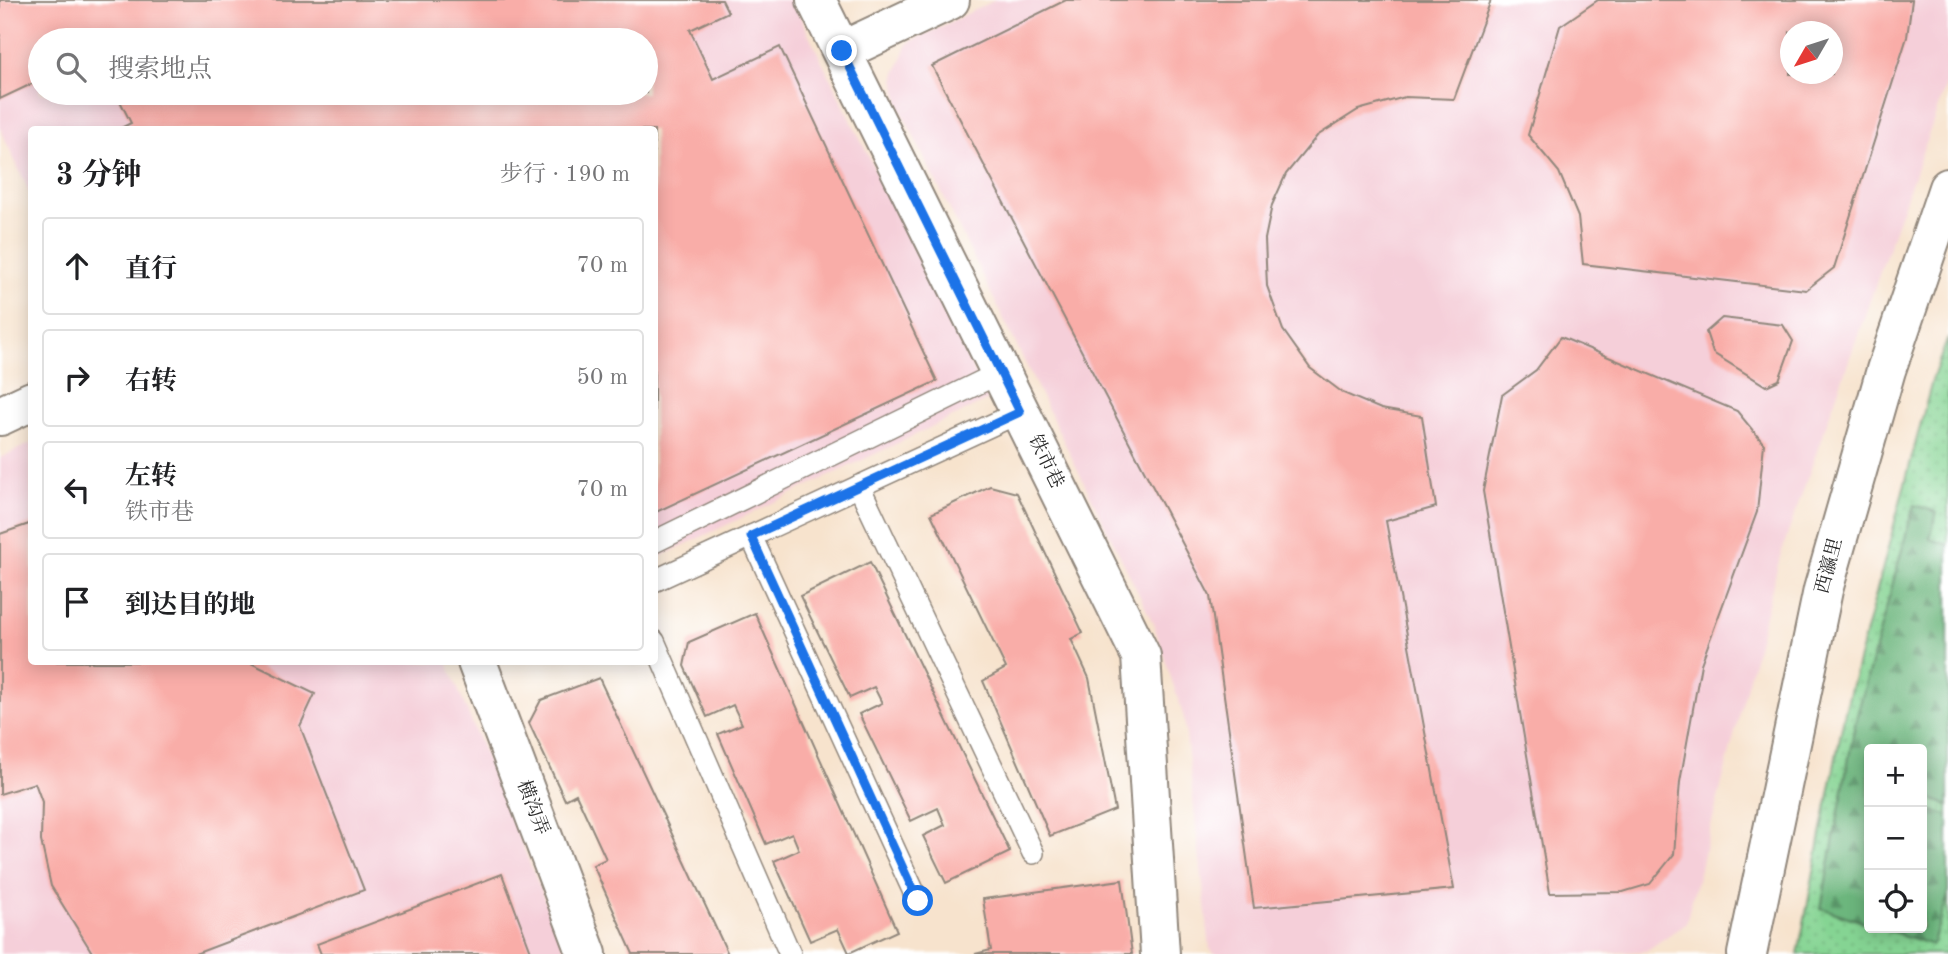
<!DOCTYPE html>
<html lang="zh">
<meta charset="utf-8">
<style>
:root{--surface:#fff;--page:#f2f2f2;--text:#202124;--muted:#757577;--line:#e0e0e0}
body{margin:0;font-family:"Old Standard TT","Noto Serif SC",serif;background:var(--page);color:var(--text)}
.controls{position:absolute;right:21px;bottom:21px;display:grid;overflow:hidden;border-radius:7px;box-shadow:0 4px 18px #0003}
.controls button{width:63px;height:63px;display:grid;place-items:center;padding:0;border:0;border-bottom:2px solid var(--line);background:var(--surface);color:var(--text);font:35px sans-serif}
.compass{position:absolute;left:1780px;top:21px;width:63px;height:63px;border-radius:50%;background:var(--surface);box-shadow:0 4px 18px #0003;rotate:231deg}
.stop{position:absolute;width:21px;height:21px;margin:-16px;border:5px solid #1a73e8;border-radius:50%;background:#fff}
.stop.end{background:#1a73e8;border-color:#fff;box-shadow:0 2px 7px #0008}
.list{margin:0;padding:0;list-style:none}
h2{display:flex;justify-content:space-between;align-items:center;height:91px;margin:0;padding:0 28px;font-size:30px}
h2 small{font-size:23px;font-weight:400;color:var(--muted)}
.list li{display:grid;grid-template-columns:46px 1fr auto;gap:21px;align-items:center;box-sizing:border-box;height:98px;margin:0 14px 14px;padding:0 14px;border:2px solid var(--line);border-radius:7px}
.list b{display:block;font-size:26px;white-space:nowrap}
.list p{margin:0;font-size:23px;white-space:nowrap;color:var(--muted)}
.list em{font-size:23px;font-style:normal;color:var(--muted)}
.icon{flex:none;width:38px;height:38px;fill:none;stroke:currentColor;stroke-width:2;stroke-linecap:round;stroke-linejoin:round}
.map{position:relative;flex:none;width:1948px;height:954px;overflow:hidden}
.search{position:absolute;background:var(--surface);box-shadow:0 4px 18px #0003;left:28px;top:28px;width:630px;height:77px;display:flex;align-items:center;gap:18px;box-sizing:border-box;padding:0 24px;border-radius:38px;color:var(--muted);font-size:26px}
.panel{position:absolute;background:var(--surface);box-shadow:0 4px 18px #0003;left:28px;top:126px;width:630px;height:539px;border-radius:7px}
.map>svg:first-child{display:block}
</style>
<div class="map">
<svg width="1948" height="954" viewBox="0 0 1948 954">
<defs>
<pattern id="grass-dots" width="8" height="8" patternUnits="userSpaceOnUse" patternTransform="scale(1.75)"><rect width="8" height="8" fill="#85d493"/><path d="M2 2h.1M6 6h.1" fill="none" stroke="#73b67f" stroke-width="1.8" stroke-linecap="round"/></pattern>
<pattern id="forest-firs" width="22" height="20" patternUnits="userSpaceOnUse" patternTransform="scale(1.75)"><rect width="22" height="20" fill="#6cb67d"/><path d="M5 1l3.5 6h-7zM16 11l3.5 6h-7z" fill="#599467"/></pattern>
</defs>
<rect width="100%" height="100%" fill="#fff"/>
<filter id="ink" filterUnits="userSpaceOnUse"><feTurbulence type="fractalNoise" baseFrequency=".0143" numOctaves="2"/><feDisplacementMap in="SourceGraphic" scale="14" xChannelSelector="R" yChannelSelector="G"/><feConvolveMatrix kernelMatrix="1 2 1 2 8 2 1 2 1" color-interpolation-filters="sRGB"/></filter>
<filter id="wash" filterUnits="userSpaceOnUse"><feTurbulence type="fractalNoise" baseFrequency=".00686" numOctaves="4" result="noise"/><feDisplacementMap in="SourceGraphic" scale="28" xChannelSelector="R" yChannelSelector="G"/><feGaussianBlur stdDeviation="1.57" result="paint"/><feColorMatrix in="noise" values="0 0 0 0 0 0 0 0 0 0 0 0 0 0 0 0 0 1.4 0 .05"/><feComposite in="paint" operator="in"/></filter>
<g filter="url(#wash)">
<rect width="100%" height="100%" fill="#f7e3cd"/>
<!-- built -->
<g fill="#f5cfd9" fill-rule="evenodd">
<path d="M 0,0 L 792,0 L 988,400 L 655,559 L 654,130 L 32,130 L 31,196 L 0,128 ZM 40,40 L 646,40 L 646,93 L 40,93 Z"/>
<path d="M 995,0 L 1948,0 L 1948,79 L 1781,553 L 1686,923 L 1646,951 L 1584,954 L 1215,954 L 1210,949 L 1184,718 L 1154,625 L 899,106 L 895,76 L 908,43 ZM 1790,32 L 1832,32 L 1832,74 L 1790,74 Z"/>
<polygon points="31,443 32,662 447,662 567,954 0,954 0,458"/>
</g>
<!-- grass -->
<path fill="url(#grass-dots)" stroke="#58805f" stroke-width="2" fill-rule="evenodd" d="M 1948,338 L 1948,954 L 1798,954 L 1845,711 L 1933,377 ZM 1869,749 L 1922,749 L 1922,928 L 1869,928 Z"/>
<!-- forest -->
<g fill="url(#forest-firs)" stroke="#4c7054" stroke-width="2">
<polygon points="1914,505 1937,512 1930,539 1948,545 1948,805 1922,796 1922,749 1869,749 1869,924 1821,908 1856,719"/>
<polygon points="1927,809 1948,815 1948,896 1932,945 1887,930 1922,928 1922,825"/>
</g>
<g id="blocks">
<!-- building -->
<g fill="#f9ada8" fill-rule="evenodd">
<polygon points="0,0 722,0 728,12 690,30 713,79 780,47 937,381 654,513 654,130 117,130 131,123 116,93 646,93 646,40 40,40 40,80 0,99"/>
<polygon points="1066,0 1491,0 1454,99 1405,97 1358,110 1317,136 1286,174 1272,205 1265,239 1267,286 1283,330 1310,368 1343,393 1381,409 1422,416 1436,507 1386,521 1454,889 1254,908 1210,596 932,66"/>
<path d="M 1598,0 L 1912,0 L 1907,37 L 1834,268 L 1806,290 L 1583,264 L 1578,217 L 1559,172 L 1528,135 L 1560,26 ZM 1790,32 L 1832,32 L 1832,74 L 1790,74 Z"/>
<polygon points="1722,318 1783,325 1793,341 1779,380 1766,386 1713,353 1706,332"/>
<polygon points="1561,337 1737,411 1764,444 1757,512 1701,664 1680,782 1674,854 1650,884 1623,892 1550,893 1483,491 1502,395 1536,370"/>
<polygon points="990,486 1017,493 1083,633 1071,639 1089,678 1115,810 1050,836 983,681 1006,668 931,514"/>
<polygon points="32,523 32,662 249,662 315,694 300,726 364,890 195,954 93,954 51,886 41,841 42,802 35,783 0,794 0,534"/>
<polygon points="870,562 1010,852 946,883 923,836 945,825 938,808 911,821 859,714 882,703 874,687 850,698 800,596"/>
<polygon points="755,613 897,931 849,953 838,929 810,941 774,861 799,850 792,833 766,844 718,734 742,724 733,705 707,717 684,666 689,642"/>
<polygon points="599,678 728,954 633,954 593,865 606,859 576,794 565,800 529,723 541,700"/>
<polygon points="502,874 532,954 321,954 317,944"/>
<polygon points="1122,880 1132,954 975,954 991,950 983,899"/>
</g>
</g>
</g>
<g filter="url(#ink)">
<use href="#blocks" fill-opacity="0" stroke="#91877c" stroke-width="2"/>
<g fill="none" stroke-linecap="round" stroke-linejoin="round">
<!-- lane casing -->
<g stroke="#91877c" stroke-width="24">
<g id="lane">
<polyline points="859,486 1033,853"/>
<polyline points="751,536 918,901"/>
<polyline points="654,542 1001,372"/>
<polyline points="654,581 1020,412"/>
<polyline points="654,641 790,954"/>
</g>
</g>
<!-- street casing -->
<g stroke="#91877c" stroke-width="42">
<g id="street">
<polyline points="816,0 1141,656 1160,954"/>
<polyline points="842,51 950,0"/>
<polyline points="0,416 32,401"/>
<polyline points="477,662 587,954"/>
<polyline points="1747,954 1823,590 1886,370 1948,188"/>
</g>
</g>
<!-- lane -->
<use href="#lane" stroke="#fff" stroke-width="21"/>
<!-- street -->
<use href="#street" stroke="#fff" stroke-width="38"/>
</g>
</g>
<g fill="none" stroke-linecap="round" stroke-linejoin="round" filter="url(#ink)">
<!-- route -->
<polyline stroke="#1a73e8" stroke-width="9" points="842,51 1020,412 751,536 918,901"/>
</g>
<g text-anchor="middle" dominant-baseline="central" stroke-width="5" stroke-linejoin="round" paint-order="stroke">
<!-- street labels -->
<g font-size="19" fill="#2b2b2b" stroke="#fff">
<text transform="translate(1045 462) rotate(64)">铁市巷</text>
<text transform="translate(1830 566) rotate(-75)">西瀛里</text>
<text transform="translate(532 808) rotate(69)">横沟弄</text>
</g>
</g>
</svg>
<div class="controls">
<button>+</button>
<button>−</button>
<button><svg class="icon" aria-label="locate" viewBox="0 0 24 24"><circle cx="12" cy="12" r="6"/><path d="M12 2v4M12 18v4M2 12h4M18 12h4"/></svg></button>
</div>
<svg class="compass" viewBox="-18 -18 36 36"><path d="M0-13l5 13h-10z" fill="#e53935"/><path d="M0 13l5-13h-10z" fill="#757577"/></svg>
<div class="stop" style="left:918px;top:901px"></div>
<div class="stop end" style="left:842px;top:51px"></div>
<div class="search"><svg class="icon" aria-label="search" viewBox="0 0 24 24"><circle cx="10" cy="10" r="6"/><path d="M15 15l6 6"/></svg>搜索地点</div>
<section class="panel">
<h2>3 分钟<small>步行 · 190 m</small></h2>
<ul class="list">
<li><svg class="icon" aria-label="ahead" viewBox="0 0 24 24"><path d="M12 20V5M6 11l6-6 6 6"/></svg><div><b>直行</b></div><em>70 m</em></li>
<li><svg class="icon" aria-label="right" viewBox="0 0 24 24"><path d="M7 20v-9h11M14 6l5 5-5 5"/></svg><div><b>右转</b></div><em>50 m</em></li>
<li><svg class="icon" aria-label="left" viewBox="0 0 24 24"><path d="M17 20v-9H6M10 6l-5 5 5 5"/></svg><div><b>左转</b><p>铁市巷</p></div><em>70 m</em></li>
<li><svg class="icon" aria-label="arrive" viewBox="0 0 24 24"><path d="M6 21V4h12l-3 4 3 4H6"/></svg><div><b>到达目的地</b></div></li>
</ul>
</section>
</div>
